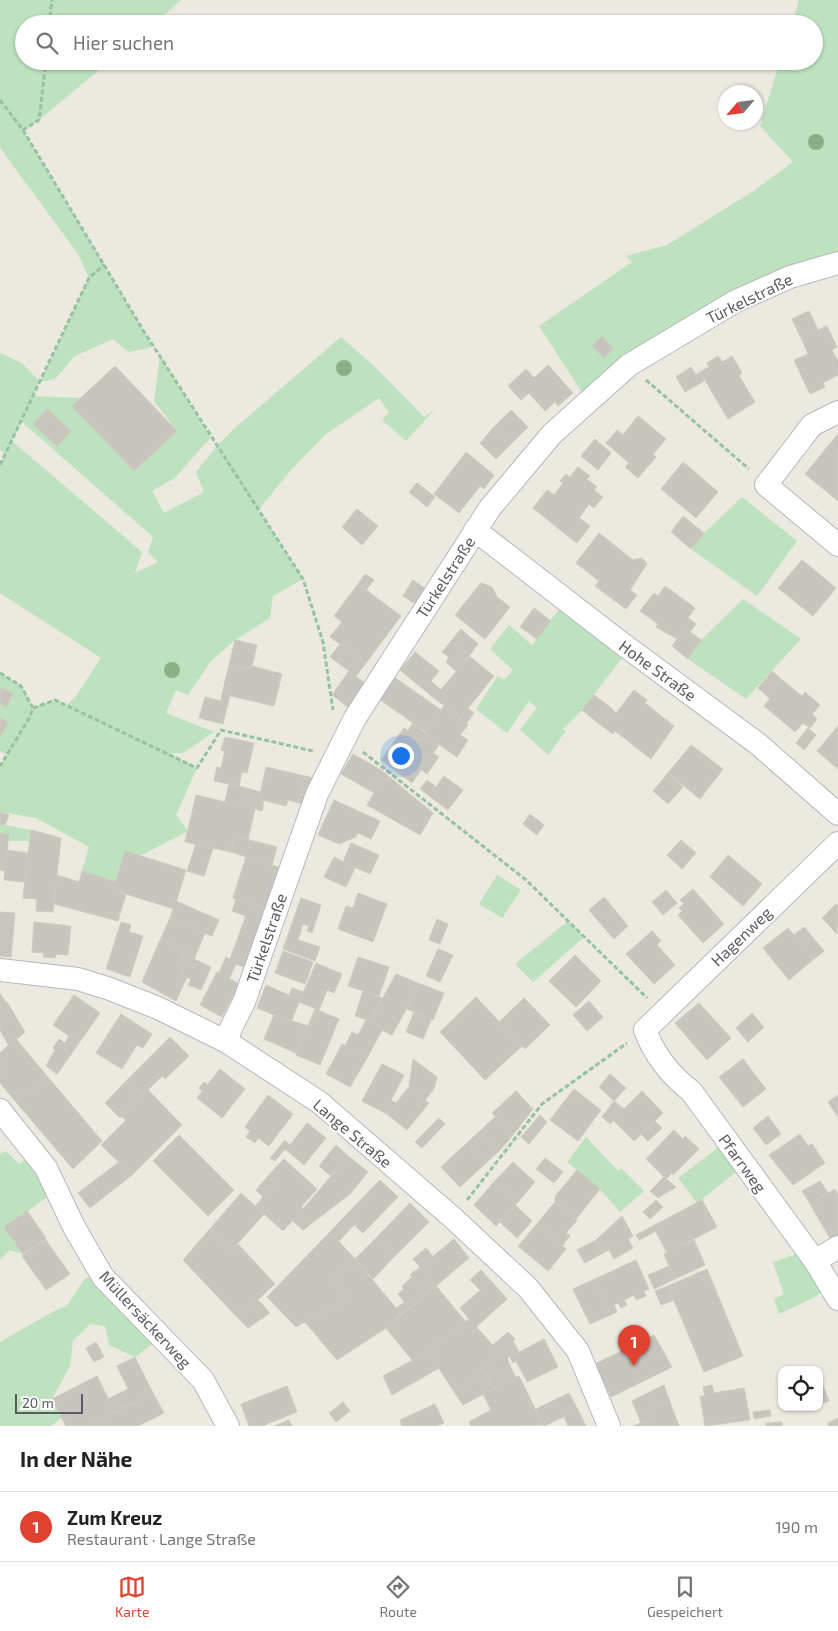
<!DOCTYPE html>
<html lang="de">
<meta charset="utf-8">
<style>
:root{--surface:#fff;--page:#f6f6f6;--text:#222;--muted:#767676;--line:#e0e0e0;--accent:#df4231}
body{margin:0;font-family:"Exo 2",sans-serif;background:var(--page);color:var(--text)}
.controls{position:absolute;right:15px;bottom:15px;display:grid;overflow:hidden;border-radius:10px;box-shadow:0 1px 4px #0004}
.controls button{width:45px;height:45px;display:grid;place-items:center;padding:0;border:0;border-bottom:1px solid var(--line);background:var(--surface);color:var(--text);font:25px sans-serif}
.compass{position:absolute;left:718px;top:85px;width:45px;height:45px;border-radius:50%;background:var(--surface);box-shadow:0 1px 4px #0004;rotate:242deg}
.scale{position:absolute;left:15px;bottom:12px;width:68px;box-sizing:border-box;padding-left:5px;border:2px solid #585c60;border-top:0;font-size:14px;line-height:18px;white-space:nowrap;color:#585c60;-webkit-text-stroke:4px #fff;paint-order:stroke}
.you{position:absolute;left:400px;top:755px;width:18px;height:18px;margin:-12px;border:4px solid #fff;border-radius:50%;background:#1a73e8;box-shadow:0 0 0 8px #1a73e833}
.badge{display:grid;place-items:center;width:32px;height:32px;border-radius:50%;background:var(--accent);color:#fff;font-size:16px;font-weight:700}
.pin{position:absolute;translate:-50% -41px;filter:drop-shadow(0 1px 2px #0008)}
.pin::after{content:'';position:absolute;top:26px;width:18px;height:15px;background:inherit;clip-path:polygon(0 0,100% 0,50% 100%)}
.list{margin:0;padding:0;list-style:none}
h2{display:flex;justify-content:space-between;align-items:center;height:65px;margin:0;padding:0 20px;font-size:21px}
h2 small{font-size:16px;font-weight:400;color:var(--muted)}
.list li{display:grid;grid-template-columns:32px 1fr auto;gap:15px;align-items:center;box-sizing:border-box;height:70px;padding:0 20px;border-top:1px solid var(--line)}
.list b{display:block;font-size:19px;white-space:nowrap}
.list p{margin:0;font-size:16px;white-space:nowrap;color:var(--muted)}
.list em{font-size:16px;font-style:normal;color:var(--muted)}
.icon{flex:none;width:28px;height:28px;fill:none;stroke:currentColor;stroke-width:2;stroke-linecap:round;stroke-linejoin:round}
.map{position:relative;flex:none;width:838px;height:1426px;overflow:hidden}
.search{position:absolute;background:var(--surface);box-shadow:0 1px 4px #0004;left:15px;right:15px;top:15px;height:55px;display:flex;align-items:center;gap:12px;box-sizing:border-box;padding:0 18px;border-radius:28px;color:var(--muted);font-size:19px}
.sheet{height:135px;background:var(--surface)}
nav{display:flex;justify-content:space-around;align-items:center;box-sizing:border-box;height:70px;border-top:1px solid var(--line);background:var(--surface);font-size:14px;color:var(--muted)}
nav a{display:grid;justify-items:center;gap:2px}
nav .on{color:var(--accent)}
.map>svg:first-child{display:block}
</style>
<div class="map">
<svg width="838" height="1426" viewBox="0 0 838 1426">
<rect width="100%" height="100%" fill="#ebe9e0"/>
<!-- green -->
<g fill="#bde2bd" fill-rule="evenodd">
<path d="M 0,0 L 181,0 L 154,24 L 24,24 L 24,61 L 110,61 L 39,120 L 23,130 L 153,347 L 128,352 L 113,339 L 75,356 L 55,379 L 39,382 L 33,396 L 81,398 L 73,406 L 134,471 L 177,431 L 154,401 L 160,356 L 211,437 L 175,478 L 152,491 L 164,513 L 204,492 L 196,472 L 217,446 L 236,427 L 341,337 L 374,366 L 424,417 L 435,409 L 406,441 L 382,420 L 389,412 L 379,398 L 326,434 L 291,470 L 258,510 L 303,579 L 273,596 L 270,618 L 235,640 L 211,661 L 188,695 L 176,690 L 166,713 L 214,732 L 183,753 L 168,753 L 197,768 L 176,815 L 188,831 L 140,856 L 125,851 L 116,882 L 82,871 L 89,847 L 36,818 L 0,812 L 0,766 L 7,755 L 0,751 L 0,673 L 21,686 L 33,707 L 55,700 L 67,705 L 76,696 L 101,658 L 0,593 L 0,465 L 5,453 L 0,450 L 0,353 L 22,363 L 40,382 L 89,278 L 78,254 L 0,148 ZM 21,421 L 153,537 L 148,552 L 158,562 L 135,573 L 142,552 L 12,441 Z"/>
<path d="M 799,0 L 838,0 L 838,263 L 790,277 L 588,402 L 539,326 L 632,262 L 626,256 L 667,245 L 755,190 L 793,162 L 760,126 L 780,61 L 814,61 L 814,24 L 792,24 ZM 601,336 L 613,349 L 604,358 L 592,346 Z"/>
<polygon points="742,497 797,541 757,596 691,549 704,533"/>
<polygon points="743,599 801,639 746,699 688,659 701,640"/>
<polygon points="566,600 629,649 582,710 563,729 566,731 548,755 520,730 537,708 529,701 507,733 476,709 498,676 504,680 513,670 490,649 509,625 532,645"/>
<polygon points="0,824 31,830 29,841 8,841 9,834 0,833"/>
<polygon points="497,875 521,890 502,918 479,904"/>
<polygon points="568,921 584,937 533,982 515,964"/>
<polygon points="586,1137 618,1171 621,1168 644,1191 620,1212 600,1189 567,1162"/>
<polygon points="727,1141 745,1165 697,1203 678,1178"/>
<polygon points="6,1151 19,1164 34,1152 57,1190 5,1227 23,1254 10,1250 0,1259 0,1154"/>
<polygon points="805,1247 830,1285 815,1297 779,1314 774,1299 784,1294 773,1262 794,1255"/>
<polygon points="103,1277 161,1337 135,1357 109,1345 105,1326 90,1324 73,1341 70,1366 52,1399 62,1417 51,1426 0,1426 0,1342 56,1310 67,1306 85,1278"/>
</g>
<!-- building -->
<g fill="#c8c5bf" stroke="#cfcabe">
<polygon points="809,311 818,330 801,338 792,319"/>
<polygon points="827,326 837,347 832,350 838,361 838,375 823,383 825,387 810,394 794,360 808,354 801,338"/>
<polygon points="602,336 613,349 604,358 592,346"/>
<polygon points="718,356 722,362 732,356 742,373 739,376 755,402 728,419 700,372 709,367 707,363"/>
<polygon points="548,365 573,393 558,406 555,402 545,411 529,393 521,400 508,386 526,369 534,378"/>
<polygon points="115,366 177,431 134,471 72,406"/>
<polygon points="691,367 696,375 700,372 704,381 685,392 676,377"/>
<polygon points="47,409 71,431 57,446 33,424"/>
<polygon points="511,410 528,427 511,444 494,427"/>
<polygon points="638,416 666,439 653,454 656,457 638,478 625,467 629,463 606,443 617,430 623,435"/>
<polygon points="494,427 511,444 496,459 480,443"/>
<polygon points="838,434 838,501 805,474"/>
<polygon points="595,439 611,453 598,470 581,456"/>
<polygon points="466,452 494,475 484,489 480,486 459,513 434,494"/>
<polygon points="683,462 718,492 696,518 661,489"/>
<polygon points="578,467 590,476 587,479 597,487 594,490 603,497 594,508 589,504 579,518 582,520 569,537 533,508 547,490 554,495 563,483 560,481 566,474 570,477"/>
<polygon points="417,483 435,497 427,507 409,492"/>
<polygon points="357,509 378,526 362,545 342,527"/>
<polygon points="683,516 704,533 691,549 671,532"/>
<polygon points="582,520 590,526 577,543 569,537"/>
<polygon points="599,533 633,560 642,558 647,564 630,590 637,595 626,609 595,586 599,581 576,563"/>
<polygon points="802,560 836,588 813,616 778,588"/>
<polygon points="365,574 374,580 366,590 358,584"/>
<polygon points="413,580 427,590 417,605 403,596"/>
<polygon points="481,583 492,587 497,597 510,607 485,639 455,615"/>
<polygon points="358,584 401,616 366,663 330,637 342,622 334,616"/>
<polygon points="665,586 695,608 688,618 696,624 690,632 685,628 677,639 656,627 658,624 640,611 654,593 658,596"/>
<polygon points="534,608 551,621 537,639 520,627"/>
<polygon points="685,628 701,640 688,659 672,646"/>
<polygon points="461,629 478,644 469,656 451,641"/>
<polygon points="235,640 257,645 252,666 247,669 229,665"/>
<polygon points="451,641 469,656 456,671 446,662 449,657 442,652"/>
<polygon points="340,644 366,663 356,676 330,657"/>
<polygon points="415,652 439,671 431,681 441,690 434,698 400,670"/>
<polygon points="469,656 494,676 460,718 434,698"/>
<polygon points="229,665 247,669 252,666 282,674 274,706 222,694"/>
<polygon points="349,671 370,687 353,711 332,695"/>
<polygon points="772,671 781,679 767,696 758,688"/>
<polygon points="394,677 441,710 426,732 379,699"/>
<polygon points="781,679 802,696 805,692 820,705 812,714 817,719 810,728 803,723 795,732 764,706 770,699 767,696"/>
<polygon points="1,688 13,694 6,707 0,704"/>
<polygon points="634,690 647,700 645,703 674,726 651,759 615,731 613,734 598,723 610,707 616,713"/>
<polygon points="222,694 230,695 223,724 199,718 205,697 221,701"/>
<polygon points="594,695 610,707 598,723 582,710"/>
<polygon points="444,706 468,725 460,735 468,740 457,757 424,734"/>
<polygon points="468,708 474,713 466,724 460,718"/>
<polygon points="0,718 8,723 0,737"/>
<polygon points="413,723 439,745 412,783 381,760 404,728 408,731"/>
<polygon points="838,726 838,769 817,751"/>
<polygon points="808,728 816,735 804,750 796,743"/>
<polygon points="225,737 254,743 247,773 242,772 239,786 214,781 217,767 221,768 225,751 221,750"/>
<polygon points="691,745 723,769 700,799 668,773"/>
<polygon points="433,753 439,757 427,774 421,769"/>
<polygon points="353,754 381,770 372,785 377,788 374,793 341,774"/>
<polygon points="266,767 305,776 299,803 288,800 286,806 259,799"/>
<polygon points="381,770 433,813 420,835 367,805 377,788 372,785"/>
<polygon points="668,773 683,787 668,804 653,791"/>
<polygon points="305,776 314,778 308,805 299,803"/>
<polygon points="444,776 463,790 448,810 420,789 427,780 436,787"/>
<polygon points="229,784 250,789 246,807 225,802"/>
<polygon points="250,789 260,792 259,799 264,800 262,811 246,807"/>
<polygon points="196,795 255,809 248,839 234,836 231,852 185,842"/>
<polygon points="334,800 380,821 371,839 358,833 356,837 339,844 318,835"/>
<polygon points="0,812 9,815 5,825 0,824"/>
<polygon points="530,814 544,825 537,835 523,824"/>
<polygon points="31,830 61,838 53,912 36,911 37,899 23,898"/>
<polygon points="0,833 9,834 8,841 0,840"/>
<polygon points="234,836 277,847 272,865 231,852"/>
<polygon points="0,840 8,841 5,871 0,870"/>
<polygon points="681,840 696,853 682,869 667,855"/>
<polygon points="351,843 379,855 370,874 343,862"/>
<polygon points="196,844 213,848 204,876 187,871"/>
<polygon points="7,850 28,853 25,882 4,880"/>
<polygon points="125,851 186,870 174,909 113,890"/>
<polygon points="728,855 762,884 743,906 710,877"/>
<polygon points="246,857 285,869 272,911 233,898"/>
<polygon points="334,857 355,868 346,887 324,877"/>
<polygon points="82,871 116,882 113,890 126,894 118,921 54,904 57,875 79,882"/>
<polygon points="693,889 724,924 703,943 678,915 682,911 679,908 684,904 680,900"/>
<polygon points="666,890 677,903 663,915 652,902"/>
<polygon points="358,893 387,904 373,942 338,929 346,906 353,908"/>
<polygon points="604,897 614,909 599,922 589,910"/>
<polygon points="301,898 321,905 312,933 307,931 309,926 303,924 298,940 320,947 315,961 283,949"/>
<polygon points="236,899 270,910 248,969 236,964 229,979 219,973 226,957 230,959 246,916 232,911"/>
<polygon points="176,901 219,920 212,936 170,918"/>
<polygon points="836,904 838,906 837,934 822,918"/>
<polygon points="614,909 628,926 614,939 599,922"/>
<polygon points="0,912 15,913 11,957 0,956"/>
<polygon points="170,918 205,933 194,959 183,954 185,949 161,938"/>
<polygon points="437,919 448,924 440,944 429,940"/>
<polygon points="34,922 71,926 68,955 56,954 55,958 43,957 44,953 32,952"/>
<polygon points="121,922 131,925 129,932 143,936 130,977 106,969"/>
<polygon points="804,927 824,951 814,959 794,935"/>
<polygon points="788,928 814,959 789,980 763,948"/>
<polygon points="652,931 661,941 657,945 675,965 654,984 626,954"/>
<polygon points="161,938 185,949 179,962 185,965 181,975 187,977 176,1001 142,982"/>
<polygon points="438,949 453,955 440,982 426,976"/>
<polygon points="283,951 313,962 305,984 275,973"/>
<polygon points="183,954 211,967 201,990 188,985 191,979 181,975 185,965 179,962"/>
<polygon points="575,955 601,981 576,1007 549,981"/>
<polygon points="358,957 389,967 379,996 348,986"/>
<polygon points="316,963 342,974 334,993 327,990 319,1010 299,1002"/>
<polygon points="217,972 239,984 222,1017 200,1005"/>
<polygon points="396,974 420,984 392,1035 382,1030 367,1058 345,1046 352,1032 358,1035 366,1020 370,1021"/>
<polygon points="420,984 444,993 433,1020 407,1009"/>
<polygon points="266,985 300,1000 291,1022 257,1008"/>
<polygon points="292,988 303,992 300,1000 289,995"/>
<polygon points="363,991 382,998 370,1021 355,1016"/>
<polygon points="0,993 6,1003 0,1006"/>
<polygon points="74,995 100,1013 79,1043 53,1025"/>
<polygon points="476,997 522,1046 485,1080 440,1032"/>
<polygon points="524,998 550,1025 525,1049 499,1022"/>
<polygon points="589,1001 603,1017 587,1031 573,1015"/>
<polygon points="7,1002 25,1032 9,1046 0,1030 0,1006"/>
<polygon points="699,1003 731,1038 707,1060 675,1023"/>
<polygon points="315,1009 339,1019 320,1065 296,1055"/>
<polygon points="414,1012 431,1020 423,1039 406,1032"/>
<polygon points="752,1013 764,1027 748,1042 736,1028"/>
<polygon points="121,1014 152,1034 143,1048 137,1045 122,1069 96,1053"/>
<polygon points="274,1015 308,1026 296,1053 264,1039"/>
<polygon points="69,1036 79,1043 57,1074 46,1066 55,1050 53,1048 59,1039 65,1043"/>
<polygon points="170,1037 189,1056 165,1079 162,1076 143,1095 127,1080"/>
<polygon points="16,1039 47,1076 16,1102 0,1083 0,1053"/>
<polygon points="342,1044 367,1058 350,1087 326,1074"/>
<polygon points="413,1059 437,1077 434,1089 425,1100 409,1087"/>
<polygon points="743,1059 766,1089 743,1107 719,1077"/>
<polygon points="382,1064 404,1075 391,1100 396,1103 387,1114 362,1101"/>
<polygon points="220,1069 245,1089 222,1118 197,1098"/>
<polygon points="610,1074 626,1088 614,1101 599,1087"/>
<polygon points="47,1076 102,1141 73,1169 16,1102"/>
<polygon points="127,1080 143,1095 120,1118 105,1103"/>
<polygon points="204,1082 208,1085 202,1091 199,1088"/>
<polygon points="409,1087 429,1103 407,1130 387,1114"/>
<polygon points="574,1089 601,1110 578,1141 550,1120"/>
<polygon points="148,1090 182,1125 132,1175 101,1145 126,1120 122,1117"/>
<polygon points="516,1091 533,1109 512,1136 492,1113"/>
<polygon points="642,1091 663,1113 634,1141 613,1120"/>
<polygon points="268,1095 293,1114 269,1146 258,1138 255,1143 246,1137 250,1131 245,1127"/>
<polygon points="838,1095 838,1117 828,1102"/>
<polygon points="614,1101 624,1109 610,1124 602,1117"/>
<polygon points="540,1115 547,1122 529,1144 521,1137"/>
<polygon points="768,1116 781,1134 766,1145 753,1128"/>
<polygon points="495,1117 512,1136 500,1150 481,1130"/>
<polygon points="439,1118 445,1124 422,1148 415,1142"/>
<polygon points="655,1121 662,1128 648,1141 641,1134"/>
<polygon points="307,1123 326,1138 304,1165 285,1149 275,1161 270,1158 285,1140 290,1145"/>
<polygon points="481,1130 500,1150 486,1163 468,1142"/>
<polygon points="674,1130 683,1139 685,1136 699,1149 673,1175 672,1173 666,1179 646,1159"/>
<polygon points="800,1134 808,1146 812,1144 825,1163 793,1185 769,1155"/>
<polygon points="179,1135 234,1190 208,1216 153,1161"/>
<polygon points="468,1142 486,1163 460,1187 441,1167"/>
<polygon points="336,1145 348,1156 331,1176 319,1166"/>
<polygon points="348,1156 368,1172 350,1194 303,1230 293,1221"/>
<polygon points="545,1158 563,1172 554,1183 536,1169"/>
<polygon points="284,1159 317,1189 301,1207 304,1209 283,1231 255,1206 276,1183 268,1176"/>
<polygon points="119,1162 132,1175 90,1208 78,1193"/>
<polygon points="513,1162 535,1182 517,1203 494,1182"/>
<polygon points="577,1170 600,1189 576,1219 555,1202 556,1195"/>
<polygon points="268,1176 276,1183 263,1197 256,1190"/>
<polygon points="664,1177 676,1187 658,1198 650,1191"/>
<polygon points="380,1180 398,1197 363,1233 345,1216"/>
<polygon points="820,1181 828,1193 810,1204 802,1191"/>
<polygon points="494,1182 517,1203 496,1226 474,1205"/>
<polygon points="835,1189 838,1195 838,1235 831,1240 810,1204"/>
<polygon points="241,1193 264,1214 232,1250 209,1230"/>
<polygon points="656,1200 663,1207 650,1219 643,1212"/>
<polygon points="702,1200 717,1227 667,1253 653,1226"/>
<polygon points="555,1202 577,1220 566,1233 570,1236 562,1246 536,1225"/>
<polygon points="410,1203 429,1222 395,1256 376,1238"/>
<polygon points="515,1205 532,1221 517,1238 500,1222"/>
<polygon points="27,1211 46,1238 23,1254 4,1227"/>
<polygon points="345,1216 354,1225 339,1241 330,1232"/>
<polygon points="622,1216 633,1236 603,1253 596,1240"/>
<polygon points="536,1225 566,1249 548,1271 518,1246"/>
<polygon points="653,1226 656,1231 639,1240 636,1235"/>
<polygon points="209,1230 232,1250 238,1244 275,1284 238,1318 183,1260"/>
<polygon points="330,1232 355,1259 332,1278 347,1298 296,1327 267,1297"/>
<polygon points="376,1238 395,1256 373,1279 355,1259"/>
<polygon points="45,1239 70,1274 46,1290 22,1256"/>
<polygon points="454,1239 469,1258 436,1286 420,1267"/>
<polygon points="628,1239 633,1248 614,1259 609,1250"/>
<polygon points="596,1240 603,1253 585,1263 577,1250"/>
<polygon points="694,1240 705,1265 675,1279 664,1254"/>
<polygon points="426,1248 433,1257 420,1267 413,1259"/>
<polygon points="355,1259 401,1314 386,1328 337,1360 305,1322 347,1298 332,1278"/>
<polygon points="636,1260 649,1289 644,1291 646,1296 636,1300 634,1295 624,1300 627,1305 621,1308 618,1303 608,1308 595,1279"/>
<polygon points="669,1266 675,1279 654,1289 648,1275"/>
<polygon points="420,1267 436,1286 426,1294 410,1275"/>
<polygon points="707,1269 743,1356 704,1372 668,1286"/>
<polygon points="481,1270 491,1281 480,1290 470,1280"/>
<polygon points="412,1277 426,1294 409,1308 398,1294 404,1289 402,1286"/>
<polygon points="595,1279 608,1308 614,1305 617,1312 590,1324 573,1289"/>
<polygon points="491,1281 507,1299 476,1327 460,1308"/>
<polygon points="436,1286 466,1322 428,1352 412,1360 386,1328"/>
<polygon points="668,1286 674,1300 661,1305 655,1291"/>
<polygon points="258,1300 270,1313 248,1328 238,1318"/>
<polygon points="405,1302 409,1308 401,1314 396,1308"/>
<polygon points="469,1319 500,1353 455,1393 428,1352"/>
<polygon points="508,1332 515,1339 500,1353 493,1345"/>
<polygon points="654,1335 672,1367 611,1397 595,1364"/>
<polygon points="544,1339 558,1367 527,1382 516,1361 513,1363 510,1357"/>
<polygon points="513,1341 519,1352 507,1358 510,1366 488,1377 483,1368"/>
<polygon points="96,1342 104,1357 94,1362 86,1348"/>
<polygon points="428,1352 439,1368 392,1395 383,1376"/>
<polygon points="135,1357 153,1393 115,1412 108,1399 128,1389 117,1366"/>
<polygon points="510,1366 516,1378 493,1389 488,1377"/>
<polygon points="483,1368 493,1389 463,1405 455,1393"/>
<polygon points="97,1376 115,1412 89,1426 66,1426 52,1399"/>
<polygon points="519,1376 543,1425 471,1426 469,1422 491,1410 483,1394"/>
<polygon points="664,1385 670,1402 638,1415 632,1401"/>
<polygon points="712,1385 714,1393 744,1388 750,1420 705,1426 700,1396 705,1396 703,1387"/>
<polygon points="287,1386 297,1412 262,1426 249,1426 241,1404"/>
<polygon points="823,1386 829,1401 819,1405 819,1387"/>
<polygon points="153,1393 164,1413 138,1426 89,1426"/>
<polygon points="569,1393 578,1410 544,1426 536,1409"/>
<polygon points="343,1402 350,1411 336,1422 329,1413"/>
<polygon points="670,1402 679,1426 650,1426 648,1420 641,1423 638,1415"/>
<polygon points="435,1404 444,1423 436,1426 402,1426 400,1420"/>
<polygon points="578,1410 586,1426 568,1426 564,1417"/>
<polygon points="770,1410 771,1416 754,1419 753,1412"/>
<polygon points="838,1418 838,1426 829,1426 828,1423"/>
<polygon points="289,1420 292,1426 275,1426"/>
<polygon points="648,1420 650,1426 633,1426 641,1423"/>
<polygon points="782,1422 782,1426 766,1426 766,1423"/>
</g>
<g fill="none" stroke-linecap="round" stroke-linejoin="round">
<!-- minor casing -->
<g stroke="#b5b7bc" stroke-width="24">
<g id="minor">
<polyline points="838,412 812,425 766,485 838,545"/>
<polyline points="475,530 620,642 758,744 838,814"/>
<path d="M 838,843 L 645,1030 C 654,1054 670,1075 691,1091 L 815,1261 L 838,1299"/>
<polyline points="0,970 78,979 110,989 158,1008 227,1042 319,1102 453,1218 528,1288 578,1351 609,1426"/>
<polyline points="227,1042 231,1028 244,1002 317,794 355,718 490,508 552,434 629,365 736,301 790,277 838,263"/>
<polyline points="0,1110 46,1168 74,1227 103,1277 203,1380 228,1426"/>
<polyline points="815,1261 838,1247"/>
</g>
</g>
<!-- path -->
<g stroke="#96c2a3" stroke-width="3" stroke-dasharray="5 2.5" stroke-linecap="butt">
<polyline points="49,24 52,0"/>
<polyline points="0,100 23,130 39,120 46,61"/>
<polyline points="23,130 143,330 303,579 323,642 333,710"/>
<polyline points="646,380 749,469"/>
<polyline points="0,465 89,278 104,265"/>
<polyline points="0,673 21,686 33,708 30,717 0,766"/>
<polyline points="33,708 55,700 197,768 221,730 313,751"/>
<polyline points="363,752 526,880 647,998"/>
<polyline points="467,1200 542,1104 627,1043"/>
</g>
<!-- minor -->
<use href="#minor" stroke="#fff" stroke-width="22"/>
</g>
<!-- trees -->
<g fill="#89af86">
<circle cx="816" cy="142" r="8"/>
<circle cx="344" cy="368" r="8"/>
<circle cx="172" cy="670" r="8"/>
</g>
<g text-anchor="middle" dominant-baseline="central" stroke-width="4" stroke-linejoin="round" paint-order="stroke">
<!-- street labels -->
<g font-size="16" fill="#585c60" stroke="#fff">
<text transform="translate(749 298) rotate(-26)">Türkelstraße</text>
<text transform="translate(445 577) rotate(-57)">Türkelstraße</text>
<text transform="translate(658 670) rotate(36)">Hohe Straße</text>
<text transform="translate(741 936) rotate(-44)">Hagenweg</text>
<text transform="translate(266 938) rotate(-71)">Türkelstraße</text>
<text transform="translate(353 1133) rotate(40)">Lange Straße</text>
<text transform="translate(743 1163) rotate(54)">Pfarrweg</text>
<text transform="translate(146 1319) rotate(47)">Müllersäckerweg</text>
</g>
</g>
</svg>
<div class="controls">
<button><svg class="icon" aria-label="locate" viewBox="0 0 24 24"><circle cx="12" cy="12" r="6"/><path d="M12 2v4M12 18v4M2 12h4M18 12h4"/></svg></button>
</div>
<svg class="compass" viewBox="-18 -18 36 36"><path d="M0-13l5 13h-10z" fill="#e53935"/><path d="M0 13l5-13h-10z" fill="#767676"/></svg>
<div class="scale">20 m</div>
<div class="you"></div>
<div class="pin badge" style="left:634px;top:1366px">1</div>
<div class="search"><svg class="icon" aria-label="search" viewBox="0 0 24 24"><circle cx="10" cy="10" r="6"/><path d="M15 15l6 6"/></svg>Hier suchen</div>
</div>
<section class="sheet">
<h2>In der Nähe<small></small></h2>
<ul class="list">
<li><span class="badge">1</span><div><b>Zum Kreuz</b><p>Restaurant · Lange Straße</p></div><em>190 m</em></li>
</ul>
</section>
<nav>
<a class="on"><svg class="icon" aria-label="map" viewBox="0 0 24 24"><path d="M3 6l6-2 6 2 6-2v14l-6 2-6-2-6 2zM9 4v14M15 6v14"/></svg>Karte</a>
<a><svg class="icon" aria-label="directions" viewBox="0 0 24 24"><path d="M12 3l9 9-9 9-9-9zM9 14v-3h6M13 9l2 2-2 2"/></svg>Route</a>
<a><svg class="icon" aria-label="saved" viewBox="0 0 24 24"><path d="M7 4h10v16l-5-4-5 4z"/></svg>Gespeichert</a>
</nav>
